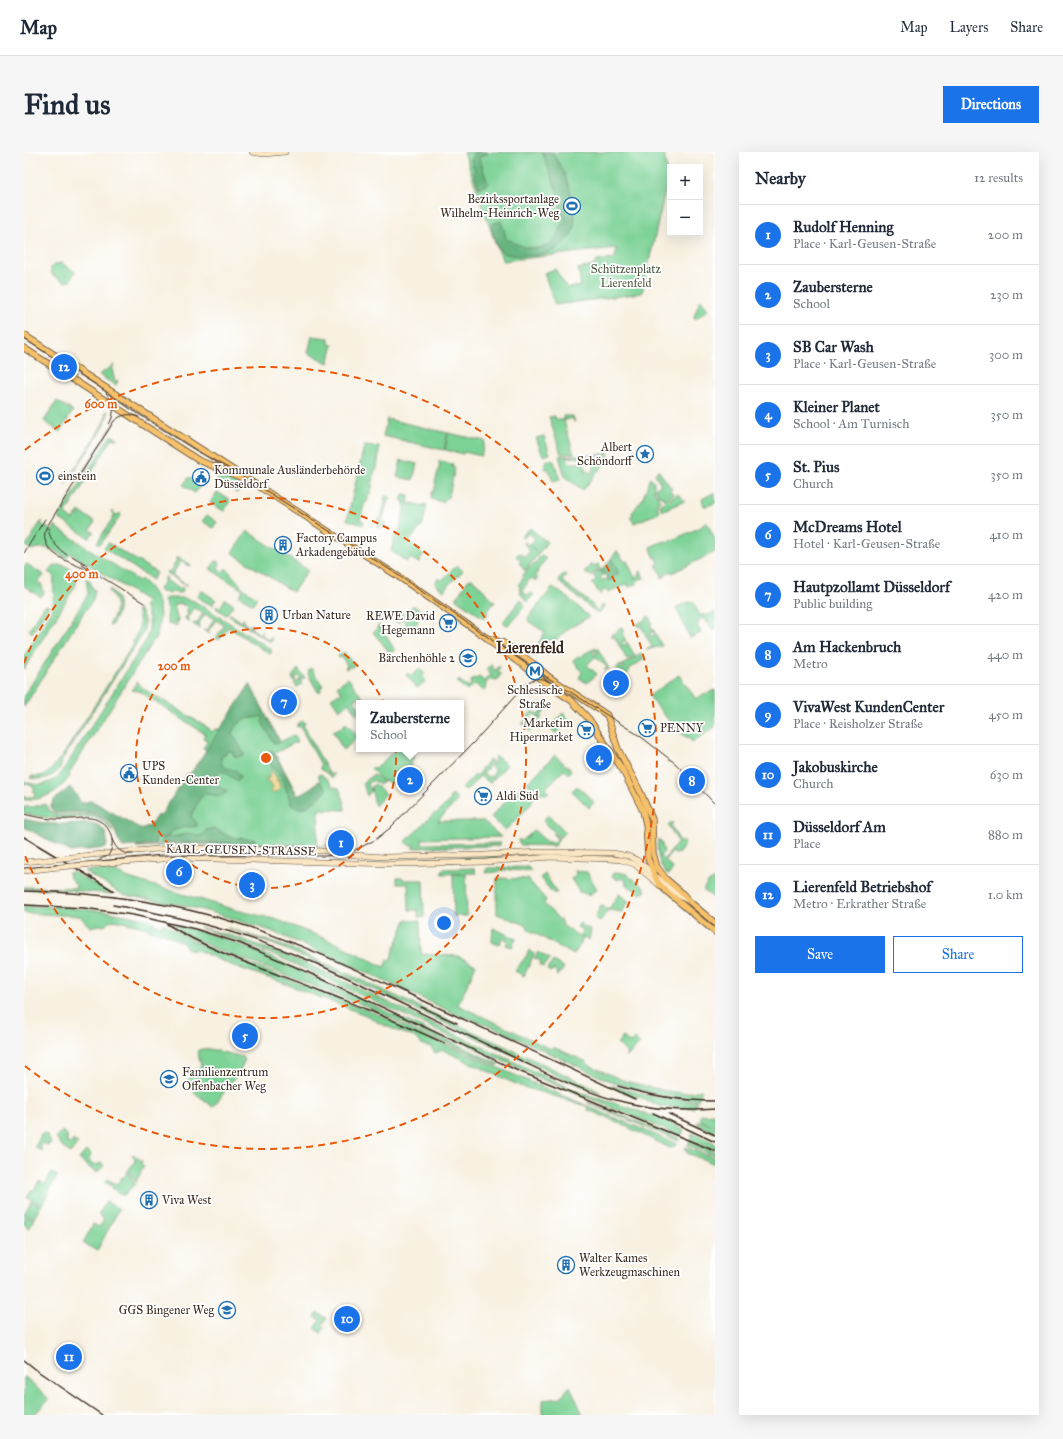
<!DOCTYPE html>
<meta charset="utf-8">
<style>
:root{--surface:#fff;--page:#f6f6f7;--text:#1f2937;--muted:#747a83;--line:#e0e1e3;--accent:#1a73e8}
body{margin:0;font-family:"IM FELL Great Primer",serif;background:var(--page);color:var(--text)}
.controls{position:absolute;right:12px;top:12px;display:grid;overflow:hidden;border-radius:0px;box-shadow:0 4px 16px #0002}
.controls button{width:36px;height:36px;display:grid;place-items:center;padding:0;border:0;border-bottom:1px solid var(--line);background:var(--surface);color:var(--text);font:20px sans-serif}
.you{position:absolute;left:420px;top:771px;width:14px;height:14px;margin:-10px;border:3px solid #fff;border-radius:50%;background:#1a73e8;box-shadow:0 0 0 6px #1a73e833}
.badge{display:grid;place-items:center;width:26px;height:26px;border-radius:50%;background:var(--accent);color:#fff;font-size:13px;font-weight:700}
.pin{position:absolute;translate:-50% -50%;border:2px solid #fff;box-shadow:0 1px 4px #0006}
.popup{position:absolute;left:332px;top:548px;width:108px;height:52px;box-sizing:border-box;display:grid;place-content:center;border-radius:0px;background:var(--surface);filter:drop-shadow(0 1px 3px #0005);font-size:13px;white-space:nowrap;color:var(--muted)}
.popup b{font-size:15px;color:var(--text)}
.popup::after{content:'';position:absolute;left:50%;top:100%;margin-left:-8px;border:8px solid transparent;border-top-color:var(--surface)}
.list{margin:0;padding:0;list-style:none}
h2{display:flex;justify-content:space-between;align-items:center;height:52px;margin:0;padding:0 16px;font-size:17px}
h2 small{font-size:13px;font-weight:400;color:var(--muted)}
.list li{display:grid;grid-template-columns:26px 1fr auto;gap:12px;align-items:center;box-sizing:border-box;height:60px;padding:0 16px;border-top:1px solid var(--line)}
.list b{display:block;font-size:15px;white-space:nowrap}
.list p{margin:0;font-size:13px;white-space:nowrap;color:var(--muted)}
.list em{font-size:13px;font-style:normal;color:var(--muted)}
.actions{display:flex;gap:8px;padding:12px 16px}
.actions a{flex:1;padding:9px 0;border:1px solid var(--accent);border-radius:0px;text-align:center;font-size:14px;color:var(--accent)}
.actions .main{background:var(--accent);color:#fff}
.map{position:relative;flex:none;width:691px;height:1263px;overflow:hidden;border-radius:0px}
header{display:flex;align-items:center;gap:24px;box-sizing:border-box;height:56px;padding:0 20px;background:var(--surface);border-bottom:1px solid var(--line)}
header strong{font-size:19px}
nav{display:flex;gap:22px;margin-inline-start:auto;font-size:14px}
.intro{display:flex;align-items:center;justify-content:space-between;box-sizing:border-box;height:96px;padding:0 24px}
h1{margin:0;font-size:28px}
.button{padding:10px 18px;border-radius:0px;background:var(--accent);color:#fff;font-size:14px;font-weight:700}
main{display:flex;gap:24px;padding:0 24px}
aside{flex:1;background:var(--surface);border-radius:0px;box-shadow:0 4px 16px #0002}
.map>svg:first-child{display:block}
</style>
<header>
<strong>Map</strong>
<nav><a>Map</a><a>Layers</a><a>Share</a></nav>
</header>
<div class="intro"><h1>Find us</h1><a class="button">Directions</a></div>
<main>
<div class="map">
<svg width="691" height="1263" viewBox="0 0 691 1263">
<rect width="100%" height="100%" fill="#fff"/>
<filter id="ink" filterUnits="userSpaceOnUse"><feTurbulence type="fractalNoise" baseFrequency=".025" numOctaves="2"/><feDisplacementMap in="SourceGraphic" scale="8" xChannelSelector="R" yChannelSelector="G"/><feConvolveMatrix kernelMatrix="1 2 1 2 8 2 1 2 1" color-interpolation-filters="sRGB"/></filter>
<filter id="wash" filterUnits="userSpaceOnUse"><feTurbulence type="fractalNoise" baseFrequency=".012" numOctaves="4" result="noise"/><feDisplacementMap in="SourceGraphic" scale="16" xChannelSelector="R" yChannelSelector="G"/><feGaussianBlur stdDeviation="0.9" result="paint"/><feColorMatrix in="noise" values="0 0 0 0 0 0 0 0 0 0 0 0 0 0 0 0 0 1.4 0 .05"/><feComposite in="paint" operator="in"/></filter>
<g filter="url(#wash)">
<rect width="100%" height="100%" fill="#f8f1e2"/>
<!-- green -->
<g fill="#7dd296" stroke="#5c7e5a" fill-rule="evenodd">
<polygon points="440,0 531,0 531,1 540,0 640,0 644,27 618,141 531,153 520,121 531,117 543,136 557,134 554,117 569,114 573,109 591,107 592,96 479,109 471,91"/>
<polygon points="37,111 51,120 46,129 41,130 29,124 27,120 27,115 33,112"/>
<polygon points="678,148 684,158 671,167 670,164 676,149"/>
<polygon points="288,184 305,186 305,192 309,193 304,211 284,201"/>
<polygon points="90,213 88,217 91,230 94,228 92,234 75,223"/>
<polygon points="33,249 49,259 36,280 20,269"/>
<path d="M 83,259 L 84,259 C 83,275 60,304 51,318 L 50,318 L 41,332 L 72,284 L 82,265 L 81,261 Z"/>
<polygon points="531,264 532,268 540,268 539,264 549,264 551,270 550,270 548,266 540,269 549,299 551,301 537,302 525,265"/>
<polygon points="363,267 424,281 420,298 359,284"/>
<polygon points="91,270 53,331 52,330"/>
<polygon points="424,281 461,289 457,304 440,300 439,302 421,298"/>
<polygon points="87,283 93,286 92,287 89,286 41,362 49,368 52,363 55,365 56,363 53,362 55,359 71,370 66,378 70,380 65,386 34,366"/>
<polygon points="520,284 526,302 519,304 512,286"/>
<polygon points="340,294 355,295 354,301 355,301 353,317 351,317 347,341 345,341 343,350 341,350 336,368 340,369 339,373 323,368"/>
<path d="M 583,294 L 584,294 L 585,306 L 559,338 L 541,325 L 535,304 L 583,302 ZM 581,303 L 582,306 L 578,309 L 570,309 L 568,321 L 565,320 L 561,320 L 562,317 L 560,311 L 545,311 L 543,305 L 547,304 L 547,306 L 552,305 L 553,306 L 562,306 L 562,305 L 570,305 L 570,304 Z"/>
<polygon points="377,308 393,312 389,328 373,325"/>
<polygon points="522,308 530,309 536,328 529,329 525,318 524,318 523,316 520,317"/>
<polygon points="415,309 429,312 428,315 431,315 425,344 419,350 407,347 408,340 410,340 412,331 411,331 416,312 415,312"/>
<polygon points="634,318 648,337 646,339 650,342 641,348 639,345 635,344 631,337 637,332 631,322"/>
<polygon points="193,322 209,328 218,334 213,341 193,328"/>
<polygon points="165,325 168,327 169,325 179,331 171,341 159,333"/>
<polygon points="626,325 630,330 630,339 637,349 633,351 635,361 610,371 606,365 609,363 608,361 619,346"/>
<polygon points="193,340 205,347 205,352 200,359 186,351"/>
<polygon points="691,340 691,351 683,354 680,354 678,347"/>
<polygon points="379,342 385,343 384,352 387,352 387,351 400,354 400,352 403,353 399,372 386,389 400,403 395,407 397,409 395,411 386,406 383,410 367,399 371,382 374,382 375,381 381,352 379,352 380,349 377,348"/>
<polygon points="654,342 661,349 638,359 636,353"/>
<polygon points="361,344 366,345 366,349 364,348 359,368 362,371 359,376 356,376 353,374 354,366 357,367 361,349 360,347"/>
<polygon points="88,359 93,363 96,361 97,363 76,393 73,391 90,364 87,361"/>
<polygon points="183,363 193,370 189,376 178,369"/>
<path d="M 19,369 L 17,372 L 29,379 L 31,373 L 33,375 L 33,376 L 115,429 L 117,427 C 137,444 140,464 131,488 L 130,487 L 45,622 L 46,624 C 36,639 21,648 2,648 L 0,648 L 0,645 L 9,645 L 12,641 L 9,639 L 11,636 L 2,631 L 0,633 L 0,629 C 14,636 29,632 38,620 L 121,490 C 126,477 128,467 120,455 L 123,449 L 46,401 L 42,406 C 25,395 24,394 5,398 L 6,396 L 2,394 L 16,371 Z"/>
<polygon points="682,370 683,371 691,387 691,400 648,421 647,419 641,422 642,424 637,426 638,424 632,413 635,412 633,406 631,406 626,395 637,390 643,389 644,390 679,374 679,372"/>
<polygon points="506,376 523,390 515,401 507,394 514,402 501,419 495,411 497,409 492,404 495,401 501,405 506,399 500,391 501,390 505,393 511,387 505,381 499,386 497,385"/>
<polygon points="223,379 284,418 269,440 208,401"/>
<polygon points="84,391 132,420 129,428 80,396"/>
<polygon points="593,399 601,410 603,409 611,426 616,423 615,420 617,419 620,426 613,428 613,432 605,435 603,432 584,440 582,438 578,439 577,443 572,438 573,436 568,432 572,428 570,424 575,418 580,422 576,426 578,428 583,427 586,429 593,415 587,407"/>
<polygon points="517,403 522,407 513,419 514,420 511,424 514,426 511,429 508,427 505,428 499,438 501,443 502,442 505,443 507,440 510,443 503,450 496,441 497,440 495,437 496,435 494,433 500,425 498,424 509,412 510,413"/>
<polygon points="152,406 155,406 167,413 166,414 157,409 148,423 161,432 163,432 162,434 143,421 143,419 146,420 153,408 151,407"/>
<polygon points="192,409 196,411 194,416 199,420 202,416 220,437 233,445 229,452 215,444 219,438 186,417"/>
<polygon points="568,411 569,414 575,412 576,415 568,424 560,421"/>
<polygon points="3,412 20,423 14,431 16,433 17,431 20,441 17,445 0,434 0,414"/>
<path d="M 34,413 C 46,413 54,421 52,433 L 0,517 L 0,504 L 29,457 L 30,424 L 24,420 L 30,414 Z"/>
<polygon points="433,413 439,419 424,433 420,439 411,432 414,426 417,429"/>
<polygon points="540,421 542,423 538,429 569,453 568,454 574,459 579,453 580,455 576,460 573,461 535,430 535,427"/>
<polygon points="141,425 143,426 142,428 156,437 158,435 159,436 158,441 137,440 135,437 141,428 139,427"/>
<polygon points="62,426 66,429 68,435 71,438 69,448 60,460 0,555 0,544 64,442"/>
<polygon points="449,427 471,450 463,460 464,462 461,467 432,447 444,428"/>
<polygon points="529,435 549,450 565,465 544,477 532,488 530,487 520,499 509,504 507,502 508,500 511,502 514,501 515,497 512,495 521,480 505,470 504,466"/>
<path d="M 86,437 C 99,448 95,462 87,474 L 85,472 C 93,459 96,452 85,439 Z"/>
<polygon points="177,438 192,448 189,451 189,454 173,445"/>
<polygon points="142,446 159,446 170,449 247,497 247,501 246,502 204,475 195,488 192,486 200,473 192,468 184,479 186,481 185,482 179,478 180,477 183,479 190,467 181,462 174,473 176,475 175,476 169,472 169,471 172,472 179,461 170,456 163,466 166,469 165,470 161,467 161,465 164,464 162,453 158,453 158,451 150,453 153,466 155,468 154,470 152,468 151,470 154,472 152,474 143,472 143,457 140,448"/>
<polygon points="201,447 210,453 210,454 207,456 202,463 192,456 193,454 196,456"/>
<polygon points="497,447 501,454 486,472 482,473 479,470"/>
<polygon points="669,449 676,464 679,462 681,464 691,460 691,478 689,479 684,470 682,471 680,466 673,469 675,472 673,473 677,481 666,486 652,455"/>
<polygon points="22,453 25,454 8,481 5,478 20,454"/>
<polygon points="388,454 390,454 400,461 394,466 393,472 384,475 379,467 373,471 369,465 378,460 381,466 384,467 387,465 383,459"/>
<path d="M 114,456 C 120,463 122,472 119,481 L 38,608 C 38,623 18,630 6,626 L 7,624 C 22,626 27,619 35,607 L 36,608 L 110,491 L 108,490 C 115,479 118,471 113,458 Z"/>
<polygon points="206,462 218,470 219,467 220,467 220,471 227,476 227,472 228,477 236,482 237,479 238,479 238,483 245,488 247,485 248,489 245,489 205,464"/>
<polygon points="625,464 628,471 626,472 631,481 628,478 629,481 628,480 626,482 628,485 631,481 638,494 622,498 628,495 617,474 615,475 613,472 623,467 623,465"/>
<polygon points="355,473 371,498 366,501 349,480 354,477 353,475"/>
<polygon points="598,475 600,479 598,481 602,489 601,488 601,490 600,489 597,490 600,494 603,490 611,504 603,508 590,484 588,485 587,483 594,479 594,477"/>
<polygon points="573,495 585,517 580,518 583,515 571,505 563,513 573,522 563,531 555,526 558,520 549,508 554,504 555,505 567,498 571,503 573,500 568,498"/>
<polygon points="320,500 331,513 327,516 326,514 322,517 321,516 323,514 318,505 315,506 314,504"/>
<polygon points="617,502 620,506 612,513 605,517 604,521 600,524 592,516 597,513 598,517 601,515 598,513"/>
<path d="M 467,513 L 471,519 L 475,513 L 476,515 L 473,520 L 477,522 L 473,528 L 469,527 C 462,528 461,532 462,538 L 460,539 L 451,532 L 446,537 L 445,536 L 443,539 L 433,530 L 435,528 L 443,535 L 447,533 L 447,529 L 450,526 L 452,527 L 455,525 L 460,529 L 467,523 L 462,517 Z"/>
<polygon points="287,516 299,534 296,536 297,538 296,540 294,540 284,522 285,520 284,519"/>
<polygon points="274,517 281,526 276,528 278,532 273,535 270,531 276,528 276,525 272,524 271,529 270,530 268,525"/>
<polygon points="396,517 401,522 398,524 402,529 393,536 382,523 384,521 387,524"/>
<polygon points="655,523 672,547 681,541 682,542 691,538 691,575 669,590 645,572 646,570 625,544"/>
<polygon points="324,526 343,551 338,546 331,546 330,548 335,556 335,561 332,562 325,551 315,558 307,546 314,542 315,543 318,541 313,534"/>
<polygon points="113,530 117,535 186,577 185,579 188,580 191,577 197,577 182,598 179,596 184,589 179,586 181,582 117,540 114,539 108,538"/>
<polygon points="522,553 525,554 517,564 518,565 511,573 510,572 508,575 509,576 506,580 498,571 503,570 507,573 512,569 514,564 510,562 506,566 506,568 500,569 508,559 515,562"/>
<polygon points="239,557 256,590 270,583 274,589 251,601 274,644 283,639 296,628 294,623 297,622 308,632 307,634 315,636 320,649 321,658 295,657 293,693 167,690 131,692 131,679 212,562"/>
<polygon points="539,561 546,568 532,582 526,576"/>
<polygon points="279,569 282,571 279,573 306,623 309,621 310,624 309,626 307,625 296,616 297,613 276,574 273,575 273,572"/>
<polygon points="322,571 335,585 319,598 309,579 318,575"/>
<polygon points="372,597 383,597 390,601 390,604 386,612 388,614 384,618 388,615 391,618 386,622 382,618 380,618 370,630 365,631 361,628 360,630 347,617 349,615 351,617"/>
<polygon points="531,603 547,618 544,622 540,618 521,637 525,641 523,642 515,641 507,649 508,651 481,679 467,665 494,636 497,639 500,635 504,638 507,635 503,631"/>
<polygon points="472,604 483,613 466,631 456,624 443,638 438,636 450,624 454,623 457,619 457,616 460,615 460,613 464,611 464,609 467,608 469,610 459,621 464,625 468,624 471,619 467,615 471,609 470,606"/>
<polygon points="349,623 352,624 359,630 356,633 349,628 344,633 347,639 343,644 339,631"/>
<polygon points="350,632 362,642 351,654 347,635"/>
<polygon points="553,634 570,650 565,656 548,639"/>
<polygon points="429,642 434,648 414,669 459,669 477,685 398,687 398,692 477,691 475,694 388,696 391,693 385,693 381,690 410,661 412,662 426,648 425,646"/>
<path d="M 22,652 L 26,659 L 32,663 C 54,665 78,653 89,680 C 84,676 82,670 76,667 C 66,663 54,666 44,666 C 29,667 14,665 0,661 L 0,655 L 8,655 Z"/>
<polygon points="524,663 542,680 536,685 519,669"/>
<polygon points="646,671 649,671 647,674 657,691 660,689 661,693 655,701 651,702 648,700 642,708 641,707 654,690 644,673"/>
<polygon points="510,678 526,693 524,690 526,688 529,691 533,687 529,682 530,681 535,686 531,694 496,693 494,688 495,687 497,689 501,685 502,686"/>
<path d="M 634,687 L 637,689 L 640,700 L 636,704 L 648,715 L 649,717 L 645,722 L 643,722 C 634,712 632,700 634,687 Z"/>
<polygon points="171,691 294,694 313,693 296,695 180,693 112,695"/>
<polygon points="479,704 478,706 458,707 451,709 388,708 390,707"/>
<polygon points="504,715 507,719 479,718 473,720 461,721 463,716"/>
<polygon points="450,716 452,721 417,722 419,717"/>
<path d="M 84,717 C 92,720 99,724 108,727 L 212,758 L 254,768 L 314,792 L 360,815 L 364,808 L 366,808 L 382,768 L 396,769 L 397,802 L 434,804 L 452,813 L 434,853 L 527,897 L 529,895 L 563,910 L 562,912 L 601,929 L 642,939 L 661,941 L 678,938 L 674,948 L 640,944 L 590,931 L 473,877 L 442,865 L 440,866 L 331,815 L 247,779 L 187,760 L 157,753 L 99,743 L 60,719 Z"/>
<polygon points="551,719 563,720 573,737 564,744 562,741 560,742 558,740 556,741 547,727 552,723"/>
<polygon points="49,720 88,742 33,737 0,737 0,735 52,736 52,733 45,725 44,721"/>
<polygon points="593,720 604,722 604,724 610,728 612,730 613,729 622,739 617,742 601,732 603,730 597,726 594,728 588,724 589,721"/>
<polygon points="429,722 442,722 443,764 430,764"/>
<polygon points="521,722 533,741 529,741 516,726"/>
<polygon points="373,726 378,726 379,728 399,728 400,766 394,765 394,758 385,758 384,732 373,732"/>
<polygon points="473,726 504,727 522,748 520,752 539,771 538,773 555,784 559,778 553,775 556,771 560,775 566,777 567,779 565,788 556,785 559,787 550,803 505,778 502,773 473,762"/>
<polygon points="691,727 691,747 679,738 684,731"/>
<polygon points="595,742 605,749 598,760 584,758 576,769 571,766 577,753 584,758"/>
<polygon points="0,754 38,755 79,759 124,767 136,775 139,771 177,793 355,863 502,928 653,992 650,995 646,996 589,968 564,958 563,954 496,934 419,898 411,901 407,895 399,893 390,885 381,882 355,871 344,864 259,831 207,813 171,797 169,799 163,796 159,791 139,781 135,782 123,776 91,768 85,770 81,774 76,773 66,775 56,764 0,761"/>
<polygon points="145,771 192,784 242,803 475,912 472,913 334,851 185,794 160,782"/>
<path d="M 175,775 L 218,787 L 281,811 L 550,938 C 576,948 602,953 627,964 L 628,962 L 660,978 L 657,984 L 520,928 L 253,804 Z"/>
<polygon points="203,776 266,796 311,816 519,912 569,936 578,942 545,929 286,808 251,793"/>
<polygon points="469,776 493,787 489,790 490,791 488,795 482,793 484,789 478,786 476,791 472,792 468,790"/>
<polygon points="505,798 510,802 500,824 491,819 503,803"/>
<polygon points="514,800 526,807 520,815 515,813 517,809 510,806"/>
<polygon points="529,809 540,816 534,824 533,823 534,821 529,817 527,820 523,818"/>
<polygon points="599,885 606,891 611,887 616,891 603,905 603,901 594,892 594,890"/>
<polygon points="177,897 186,897 219,905 221,908 216,919 189,955 166,937 169,934 163,928 177,913 173,899"/>
<polygon points="586,934 589,934 631,945 673,950 673,951 670,956 638,955 613,944 612,946"/>
<polygon points="564,950 655,986 655,989 564,951"/>
<polygon points="691,962 691,981 673,972 674,970 677,969 688,974 677,968 676,966 677,963"/>
<polygon points="38,979 44,984 43,984 43,991 47,992 49,988 54,992 46,1001 38,994 32,985"/>
<polygon points="18,981 24,983 27,991 23,993 19,991 16,997 19,998 18,999 11,995"/>
<polygon points="668,981 691,991 691,998 666,988"/>
<polygon points="665,989 691,1000 691,1004 664,993"/>
<polygon points="661,995 691,1006 691,1012 663,1001"/>
<polygon points="62,999 65,1000 67,1003 65,1008 68,1013 75,1012 77,1010 80,1014 74,1020 71,1020 55,1007"/>
<polygon points="109,1002 118,1009 117,1012 120,1014 112,1030 104,1018 112,1009 108,1003"/>
<polygon points="103,1019 111,1032 99,1044 88,1036 88,1034 80,1030 83,1027 93,1032 97,1026 102,1023"/>
<polygon points="27,1021 33,1024 18,1053 3,1045 7,1038 10,1038 15,1029 21,1032 24,1028 25,1029 24,1027"/>
<polygon points="7,1049 17,1054 10,1066 4,1062 3,1064 10,1067 5,1077 0,1072 0,1062"/>
<polygon points="82,1050 95,1057 73,1099 59,1091 69,1072 76,1075 80,1067 74,1063"/>
<polygon points="294,1161 303,1166 298,1173 301,1175 297,1181 291,1177 296,1168 291,1165"/>
<polygon points="0,1224 25,1247 10,1263 2,1263 0,1261"/>
<polygon points="546,1234 559,1263 519,1263 519,1248 536,1246"/>
</g>
<!-- forest -->
<g fill="#66b47f" stroke="#506f4e">
<polygon points="450,0 464,0 463,2 455,5 464,32 455,36 450,21 451,19 447,8 450,3"/>
<path d="M 518,0 L 528,0 C 530,5 533,9 536,13 C 543,24 554,62 550,74 C 549,82 544,87 538,92 C 531,98 524,102 514,103 C 505,104 485,105 478,100 C 472,96 469,79 467,72 L 477,69 L 483,89 L 486,88 C 507,102 531,99 538,72 L 542,71 L 535,49 L 534,41 Z"/>
<polygon points="587,407 593,415 594,422 586,429 583,427 584,426 575,418 576,417 578,418"/>
<path d="M 226,532 L 256,590 L 253,592 L 249,590 L 238,570 L 239,567 L 238,564 C 232,566 227,566 222,567 C 216,569 209,578 207,583 L 210,584 L 221,603 L 213,605 L 210,604 L 208,599 L 205,599 L 197,605 C 196,618 205,616 213,619 L 216,624 L 214,629 C 207,626 203,620 196,619 L 194,623 L 189,626 C 189,633 196,636 202,638 L 203,641 L 196,644 L 181,642 L 176,646 L 167,664 L 173,671 L 173,674 C 164,675 148,676 144,684 L 131,687 L 131,692 L 99,695 C 93,689 93,682 89,675 C 77,655 55,661 35,661 C 31,661 27,659 27,654 L 30,648 L 46,635 C 50,641 54,643 57,651 L 66,649 L 70,650 L 119,678 L 121,675 L 126,674 L 133,663 L 136,665 L 163,622 L 167,621 Z"/>
<path d="M 248,598 L 274,644 L 283,639 L 295,629 L 303,638 C 294,646 282,662 268,654 L 257,623 L 256,624 L 240,605 L 241,602 Z"/>
<path d="M 0,667 C 12,670 24,672 37,672 C 51,673 73,665 81,680 C 83,685 84,690 82,696 L 47,700 L 0,675 Z"/>
<path d="M 190,676 L 206,685 L 231,688 L 231,692 L 167,690 L 137,691 L 137,687 L 168,681 C 174,686 179,684 182,678 Z"/>
</g>
<!-- sand -->
<polygon fill="#eeda9e" stroke="#94825e" points="248,619 253,626 253,629 255,629 256,635 254,639 248,641 247,639 249,636 246,630 243,629 242,627 245,626 246,621"/>
</g>
<g filter="url(#ink)">
<g fill="none" stroke-linecap="round" stroke-linejoin="round">
<!-- secondary casing -->
<g stroke="#57483b" stroke-width="6">
<g id="secondary">
<polyline points="228,0 240,2 261,0"/>
<polyline points="57,704 134,697 175,696 301,699 330,703 360,705 460,703 515,700 589,701 604,704 613,708 654,743 663,748"/>
<polyline points="0,710 22,708"/>
<polyline points="73,712 152,706 369,712 462,710 527,705 586,707 597,708 610,712 634,732"/>
<polyline points="0,719 35,715"/>
</g>
</g>
<!-- primary casing -->
<g stroke="#57483b" stroke-width="7">
<g id="primary">
<polyline points="0,183 372,423 463,486 469,492 499,513 521,531 548,549 565,567 598,617 619,659 622,673 624,707 632,726 635,732 642,739 691,780"/>
<polyline points="0,196 174,308 218,326"/>
<polyline points="464,486 480,491 510,512 525,525 583,563 594,597 616,639 628,667 629,701 633,715 642,727 657,740 666,750 691,771"/>
</g>
</g>
<!-- secondary -->
<use href="#secondary" stroke="#fbe6c4" stroke-width="5"/>
<!-- primary -->
<use href="#primary" stroke="#f6c16b" stroke-width="5.5"/>
<!-- tram -->
<g stroke="#3b2a1e" stroke-width="1">
<polyline points="0,187 71,232 105,256 171,298 219,324 368,419 507,515 616,584 652,612 691,652"/>
<path d="M 82,241 C 90,250 92,261 85,272"/>
<path d="M 24,376 C 26,389 33,396 43,403"/>
<polyline points="0,401 21,367"/>
<polyline points="48,404 63,413"/>
<polyline points="58,413 120,451"/>
<path d="M 61,417 C 44,409 14,401 22,376 L 90,269 C 98,262 106,261 115,265"/>
<path d="M 0,662 C 14,666 30,668 46,667 C 53,667 60,665 67,666 C 85,669 94,689 84,704 L 76,707"/>
<path d="M 88,687 C 92,698 98,702 109,702"/>
<path d="M 0,716 L 138,703 L 301,704 L 314,703 L 331,698 L 351,688 L 366,676 L 450,590 L 502,532 C 509,526 516,525 524,529"/>
</g>
<!-- rail -->
<g stroke="#3b2a1e" stroke-width="1.5">
<polyline points="0,685 90,739"/>
<path d="M 0,739 C 74,740 148,750 219,773 C 282,793 341,822 400,849 C 470,881 541,914 611,947"/>
<polyline points="0,753 60,756 109,763 171,777 215,791 281,819 492,918 691,999"/>
<path d="M 89,753 C 156,764 221,781 284,808 C 346,835 406,866 468,895 C 512,915 556,941 604,951 C 633,958 662,959 691,957"/>
<path d="M 143,772 C 189,801 243,818 294,838 C 336,854 378,872 420,891"/>
<polyline points="397,855 433,871"/>
<path d="M 594,934 C 627,944 657,949 691,949"/>
<polyline points="629,961 691,990"/>
<polyline points="645,962 691,983"/>
<polyline points="0,1208 15,1220 78,1263"/>
</g>
<!-- secondary-bridge casing -->
<g stroke="#57483b" stroke-width="6" stroke-linecap="butt">
<g id="secondary-bridge">
<polyline points="22,708 57,704"/>
<polyline points="35,715 73,712"/>
</g>
</g>
<!-- secondary-bridge -->
<use href="#secondary-bridge" stroke="#fbe6c4" stroke-width="5"/>
</g>
</g>
<!-- distance rings -->
<g fill="none" stroke="#e8590c" stroke-width="2" stroke-dasharray="7 5">
<circle cx="242" cy="606" r="130"/>
<path d="M0 511A260 260 0 1 1 0 701"/>
<path d="M1 298A391 391 0 1 1 1 914"/>
</g>
<!-- icons -->
<defs>
<g id="stadium-ring" transform="scale(0.9)"><circle r="9.5" fill="#fff" stroke="#1f6fb2" stroke-width="1.5"/><path d="M0-5a6.5 5 0 1 0 0 10a6.5 5 0 1 0 0-10ZM-3.5-1.8h7v3.6h-7Z" fill="#1f6fb2"/></g>
<g id="sight-ring" transform="scale(0.9)"><circle r="9.5" fill="#fff" stroke="#1f6fb2" stroke-width="1.5"/><path d="M0-6L1.8-2.2L6-1.7L2.9 1.2L3.7 5.4L0 3.3L-3.7 5.4L-2.9 1.2L-6-1.7L-1.8-2.2Z" fill="#1f6fb2"/></g>
<g id="civic-ring" transform="scale(0.9)"><circle r="9.5" fill="#fff" stroke="#1f6fb2" stroke-width="1.5"/><path d="M-.6-6.5H3V-4.5H.6V-3L4-1V1h2V6H-6V1h2V-1L-.6-3ZM-1.2 2.5V6h2.4V2.5Z" fill="#1f6fb2"/></g>
<g id="building-ring" transform="scale(0.9)"><circle r="9.5" fill="#fff" stroke="#1f6fb2" stroke-width="1.5"/><path d="M-4-6H4V6H1V3H-1V6H-4ZM-2.5-4.3h1.7v1.8h-1.7ZM.8-4.3h1.7v1.8H.8ZM-2.5-1h1.7V.8h-1.7ZM.8-1h1.7V.8H.8Z" fill="#1f6fb2"/></g>
<g id="supermarket-ring" transform="scale(0.9)"><circle r="9.5" fill="#fff" stroke="#1f6fb2" stroke-width="1.5"/><path d="M-6-5.5h2.5l.6 2H6L4.5 2H-2.5L-4.4-4H-6ZM-1.5 3.2a1.3 1.3 0 1 0 .1 0ZM3 3.2a1.3 1.3 0 1 0 .1 0Z" fill="#1f6fb2"/></g>
<g id="school-ring" transform="scale(0.9)"><circle r="9.5" fill="#fff" stroke="#1f6fb2" stroke-width="1.5"/><path d="M0-5L7-2L0 1L-7-2ZM-4 1L0 2.5L4 1V4Q0 6-4 4Z" fill="#1f6fb2"/></g>
<g id="metro-ring" transform="scale(0.9)"><circle r="9.5" fill="#fff" stroke="#1f6fb2" stroke-width="1.5"/><path d="M-5.5 5V-5H-3L0 0L3-5H5.5V5H3V-.5L0 4L-3-.5V5Z" fill="#1f6fb2"/></g>
</defs>
<g fill-rule="evenodd">
<use href="#stadium-ring" x="548" y="54"/>
<use href="#sight-ring" x="621" y="302"/>
<use href="#stadium-ring" x="21" y="324"/>
<use href="#civic-ring" x="177" y="325"/>
<use href="#building-ring" x="259" y="393"/>
<use href="#building-ring" x="245" y="463"/>
<use href="#supermarket-ring" x="424" y="471"/>
<use href="#school-ring" x="444" y="506"/>
<use href="#metro-ring" x="511" y="519"/>
<use href="#supermarket-ring" x="623" y="576"/>
<use href="#supermarket-ring" x="562" y="578"/>
<use href="#civic-ring" x="105" y="621"/>
<use href="#supermarket-ring" x="459" y="644"/>
<use href="#school-ring" x="145" y="927"/>
<use href="#building-ring" x="125" y="1048"/>
<use href="#building-ring" x="542" y="1113"/>
<use href="#school-ring" x="203" y="1158"/>
</g>
<g text-anchor="middle" dominant-baseline="central" stroke-width="3.5" stroke-linejoin="round" paint-order="stroke">
<!-- poi labels -->
<g font-size="12" fill="#3b2a1e" stroke="#fff" text-anchor="start">
<text x="535" y="47" text-anchor="end">Bezirkssportanlage<tspan x="535" dy="14">Wilhelm-Heinrich-Weg</tspan></text>
<text x="608" y="295" text-anchor="end">Albert<tspan x="608" dy="14">Schöndorff</tspan></text>
<text x="190" y="318">Kommunale Ausländerbehörde<tspan x="190" dy="14">Düsseldorf</tspan></text>
<text x="34" y="324">einstein</text>
<text x="272" y="386">Factory Campus<tspan x="272" dy="14">Arkadengebäude</tspan></text>
<text x="258" y="463">Urban Nature</text>
<text x="411" y="464" text-anchor="end">REWE David<tspan x="411" dy="14">Hegemann</tspan></text>
<text x="431" y="506" text-anchor="end">Bärchenhöhle 2</text>
<text x="511" y="538" text-anchor="middle">Schlesische<tspan x="511" dy="14">Straße</tspan></text>
<text x="549" y="571" text-anchor="end">Marketim<tspan x="549" dy="14">Hipermarket</tspan></text>
<text x="636" y="576">PENNY</text>
<text x="118" y="614">UPS<tspan x="118" dy="14">Kunden-Center</tspan></text>
<text x="472" y="644">Aldi Süd</text>
<text x="158" y="920">Familienzentrum<tspan x="158" dy="14">Offenbacher Weg</tspan></text>
<text x="138" y="1048">Viva West</text>
<text x="555" y="1106">Walter Kames<tspan x="555" dy="14">Werkzeugmaschinen</tspan></text>
<text x="190" y="1158" text-anchor="end">GGS Bingener Weg</text>
</g>
<!-- park labels -->
<g font-size="12" fill="#4f5c42" stroke="#fff">
<text x="602" y="117">Schützenplatz<tspan x="602" dy="14">Lierenfeld</tspan></text>
</g>
<!-- street labels -->
<g font-size="12" fill="#3b2a1e" stroke="#fff">
<text transform="translate(217 698) rotate(1)">KARL-GEUSEN-STRASSE</text>
</g>
<!-- district labels -->
<g font-size="16" font-weight="bold" fill="#3b2a1e" stroke="#fff">
<text x="506" y="495">Lierenfeld</text>
</g>
</g>
<circle cx="242" cy="606" r="6" fill="#e8590c" stroke="#fff" stroke-width="2"/>
<g font-size="12" text-anchor="middle" font-weight="bold" fill="#e8590c" stroke="#fff" stroke-width="3.5" stroke-linejoin="round" paint-order="stroke">
<text x="77" y="256">600 m</text>
<text x="58" y="426">400 m</text>
<text x="150" y="518">200 m</text>
</g>
</svg>
<div class="controls">
<button>+</button>
<button>−</button>
</div>
<div class="you"></div>
<div class="pin badge" style="left:317px;top:691px">1</div>
<div class="pin badge" style="left:386px;top:628px">2</div>
<div class="popup"><b>Zaubersterne</b>School</div>
<div class="pin badge" style="left:228px;top:733px">3</div>
<div class="pin badge" style="left:575px;top:606px">4</div>
<div class="pin badge" style="left:221px;top:884px">5</div>
<div class="pin badge" style="left:155px;top:720px">6</div>
<div class="pin badge" style="left:260px;top:550px">7</div>
<div class="pin badge" style="left:668px;top:629px">8</div>
<div class="pin badge" style="left:592px;top:531px">9</div>
<div class="pin badge" style="left:323px;top:1167px">10</div>
<div class="pin badge" style="left:45px;top:1205px">11</div>
<div class="pin badge" style="left:40px;top:215px">12</div>
</div>
<aside>
<h2>Nearby<small>12 results</small></h2>
<ul class="list">
<li><span class="badge">1</span><div><b>Rudolf Henning</b><p>Place · Karl-Geusen-Straße</p></div><em>200 m</em></li>
<li><span class="badge">2</span><div><b>Zaubersterne</b><p>School</p></div><em>230 m</em></li>
<li><span class="badge">3</span><div><b>SB Car Wash</b><p>Place · Karl-Geusen-Straße</p></div><em>300 m</em></li>
<li><span class="badge">4</span><div><b>Kleiner Planet</b><p>School · Am Turnisch</p></div><em>350 m</em></li>
<li><span class="badge">5</span><div><b>St. Pius</b><p>Church</p></div><em>350 m</em></li>
<li><span class="badge">6</span><div><b>McDreams Hotel</b><p>Hotel · Karl-Geusen-Straße</p></div><em>410 m</em></li>
<li><span class="badge">7</span><div><b>Hautpzollamt Düsseldorf</b><p>Public building</p></div><em>420 m</em></li>
<li><span class="badge">8</span><div><b>Am Hackenbruch</b><p>Metro</p></div><em>440 m</em></li>
<li><span class="badge">9</span><div><b>VivaWest KundenCenter</b><p>Place · Reisholzer Straße</p></div><em>450 m</em></li>
<li><span class="badge">10</span><div><b>Jakobuskirche</b><p>Church</p></div><em>630 m</em></li>
<li><span class="badge">11</span><div><b>Düsseldorf Am</b><p>Place</p></div><em>880 m</em></li>
<li><span class="badge">12</span><div><b>Lierenfeld Betriebshof</b><p>Metro · Erkrather Straße</p></div><em>1.0 km</em></li>
</ul>
<div class="actions"><a class="main">Save</a><a>Share</a></div>
</aside>
</main>
